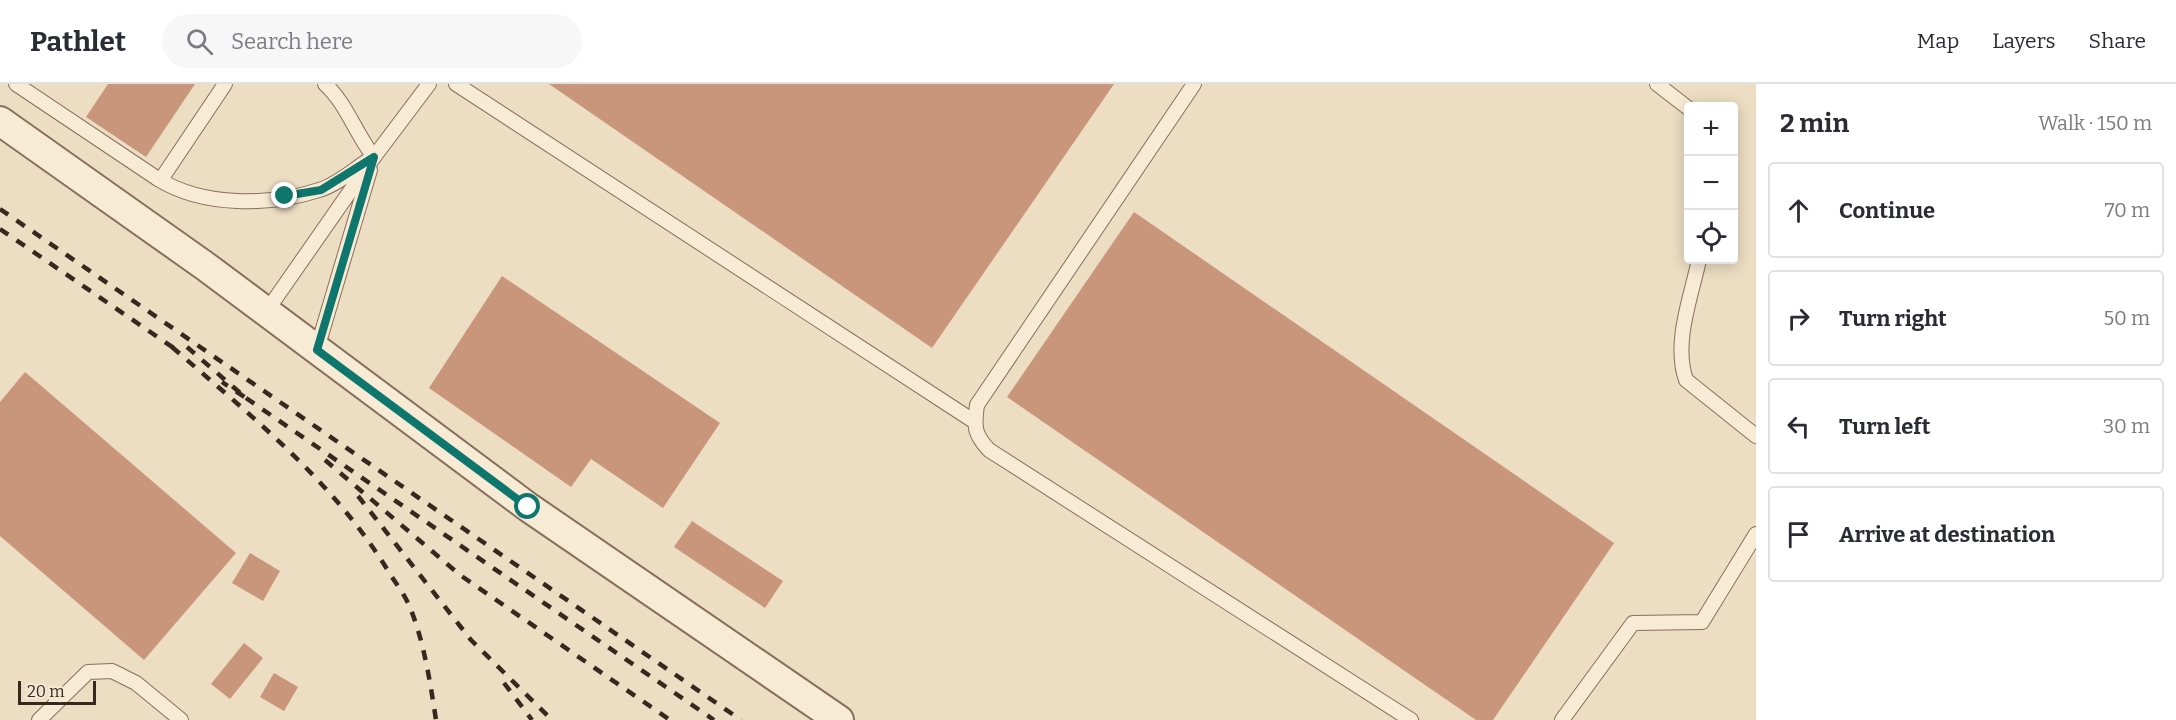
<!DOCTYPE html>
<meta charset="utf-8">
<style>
:root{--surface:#fff;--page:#f7f7f7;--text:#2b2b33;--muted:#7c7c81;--line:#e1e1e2}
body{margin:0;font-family:Bitter,serif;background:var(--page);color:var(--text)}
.controls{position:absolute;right:18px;top:18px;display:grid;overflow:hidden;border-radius:6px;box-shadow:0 3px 15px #0003}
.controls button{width:54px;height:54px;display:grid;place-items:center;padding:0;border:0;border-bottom:2px solid var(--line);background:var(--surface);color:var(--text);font:30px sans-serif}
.scale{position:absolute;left:18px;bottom:15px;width:78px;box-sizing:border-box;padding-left:6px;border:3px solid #36281e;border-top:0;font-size:16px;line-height:21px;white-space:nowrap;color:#36281e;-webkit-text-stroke:4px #f4e8d2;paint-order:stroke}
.stop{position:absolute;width:18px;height:18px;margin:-14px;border:4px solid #0f766e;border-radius:50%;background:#fff}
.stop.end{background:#0f766e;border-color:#fff;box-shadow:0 2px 6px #0008}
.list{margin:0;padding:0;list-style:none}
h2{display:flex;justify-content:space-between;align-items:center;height:78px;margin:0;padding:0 24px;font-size:26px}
h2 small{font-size:20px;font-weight:400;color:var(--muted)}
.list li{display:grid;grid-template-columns:39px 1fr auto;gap:18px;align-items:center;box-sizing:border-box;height:96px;margin:0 12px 12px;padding:0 12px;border:2px solid var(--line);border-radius:6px}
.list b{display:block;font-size:22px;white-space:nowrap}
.list em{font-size:20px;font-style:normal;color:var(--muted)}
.icon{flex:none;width:33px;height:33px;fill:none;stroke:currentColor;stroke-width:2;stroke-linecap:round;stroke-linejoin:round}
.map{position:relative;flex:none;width:1756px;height:636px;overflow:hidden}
header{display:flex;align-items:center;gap:36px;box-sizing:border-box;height:84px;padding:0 30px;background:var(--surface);border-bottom:2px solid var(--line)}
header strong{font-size:28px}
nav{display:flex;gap:33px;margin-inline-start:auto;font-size:21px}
.search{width:420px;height:54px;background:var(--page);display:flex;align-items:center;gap:15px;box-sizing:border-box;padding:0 21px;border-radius:33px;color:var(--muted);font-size:22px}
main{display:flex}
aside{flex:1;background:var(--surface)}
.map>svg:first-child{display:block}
</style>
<header>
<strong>Pathlet</strong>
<div class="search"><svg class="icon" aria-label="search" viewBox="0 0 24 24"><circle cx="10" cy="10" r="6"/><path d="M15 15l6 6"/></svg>Search here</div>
<nav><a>Map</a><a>Layers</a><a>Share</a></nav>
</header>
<main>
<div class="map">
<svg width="1756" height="636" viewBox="0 0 1756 636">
<rect width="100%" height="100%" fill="#ecddc3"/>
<!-- building -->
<g fill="#c9967b">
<polygon points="108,0 195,0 146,73 86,33"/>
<polygon points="549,0 1114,0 932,264"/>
<polygon points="1134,128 1614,459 1493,636 1476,636 1007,313"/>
<polygon points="502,192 720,339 663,424 591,375 571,403 429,304"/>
<polygon points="25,288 236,469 144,576 0,452 0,318"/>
<polygon points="692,437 783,497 765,524 674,463"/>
<polygon points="250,469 280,487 263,517 232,499"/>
<polygon points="244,559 263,574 230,615 211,600"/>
<polygon points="274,589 298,603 284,627 260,613"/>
</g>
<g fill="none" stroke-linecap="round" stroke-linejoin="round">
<!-- service casing -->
<g stroke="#866f5b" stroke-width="16">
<g id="service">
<polyline points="16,0 158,95 162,94 225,0"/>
<path d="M 325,0 C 347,20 355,49 374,73"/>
<polyline points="456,0 975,338"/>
<path d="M 1194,0 L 977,321 C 974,343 974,350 989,366 L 1411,636"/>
<polyline points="1657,0 1688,24"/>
<path d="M 158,95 C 203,123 270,122 319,106 C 336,101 352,87 367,77"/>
<path d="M 1699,176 C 1691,213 1673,259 1686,296 L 1756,352"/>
<polyline points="266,228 374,73 429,0"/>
<polyline points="317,265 370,86"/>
<polyline points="39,636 88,588 112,587 136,599 181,636"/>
<polyline points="1562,636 1633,539 1702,538 1756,450"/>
</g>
</g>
<!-- minor casing -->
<g stroke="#866f5b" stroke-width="32">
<polyline id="minor" points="0,37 205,182 528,423 839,636"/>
</g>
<!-- service -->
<use href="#service" stroke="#f7ebd6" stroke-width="14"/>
<!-- minor -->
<use href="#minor" stroke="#f7ebd6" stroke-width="28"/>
<!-- rail -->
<g stroke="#36281e" stroke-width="4.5" stroke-dasharray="10 10" stroke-linecap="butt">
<polyline points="0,125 741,636"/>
<polyline points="0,145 178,267"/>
<path d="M 172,263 C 250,331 332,396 387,485 C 394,497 403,508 409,521 C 424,557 430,597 436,636"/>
<polyline points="187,263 246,314 222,298"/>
<polyline points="246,314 714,636"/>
<polyline points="325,376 460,491 670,636"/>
<polyline points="358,412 471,556 552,636"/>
<polyline points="504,599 532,636"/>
</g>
</g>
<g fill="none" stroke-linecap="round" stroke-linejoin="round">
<!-- route -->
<polyline stroke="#0f766e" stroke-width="8" points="285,112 321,106 374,73 317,266 528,423"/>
</g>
</svg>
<div class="controls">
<button>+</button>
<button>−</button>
<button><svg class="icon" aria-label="locate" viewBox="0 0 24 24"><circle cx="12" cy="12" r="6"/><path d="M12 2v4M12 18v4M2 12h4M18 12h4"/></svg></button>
</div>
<div class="scale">20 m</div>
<div class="stop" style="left:528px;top:423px"></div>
<div class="stop end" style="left:285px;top:112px"></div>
</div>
<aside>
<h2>2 min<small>Walk · 150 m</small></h2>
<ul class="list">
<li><svg class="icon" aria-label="ahead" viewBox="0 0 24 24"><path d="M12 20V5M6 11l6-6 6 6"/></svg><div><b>Continue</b></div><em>70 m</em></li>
<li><svg class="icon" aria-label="right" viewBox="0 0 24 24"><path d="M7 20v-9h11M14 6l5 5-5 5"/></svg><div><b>Turn right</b></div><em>50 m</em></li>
<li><svg class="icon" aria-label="left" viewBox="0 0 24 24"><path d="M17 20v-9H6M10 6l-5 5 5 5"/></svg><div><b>Turn left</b></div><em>30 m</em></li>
<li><svg class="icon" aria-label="arrive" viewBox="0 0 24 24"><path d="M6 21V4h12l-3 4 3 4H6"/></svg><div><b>Arrive at destination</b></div></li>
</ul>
</aside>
</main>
